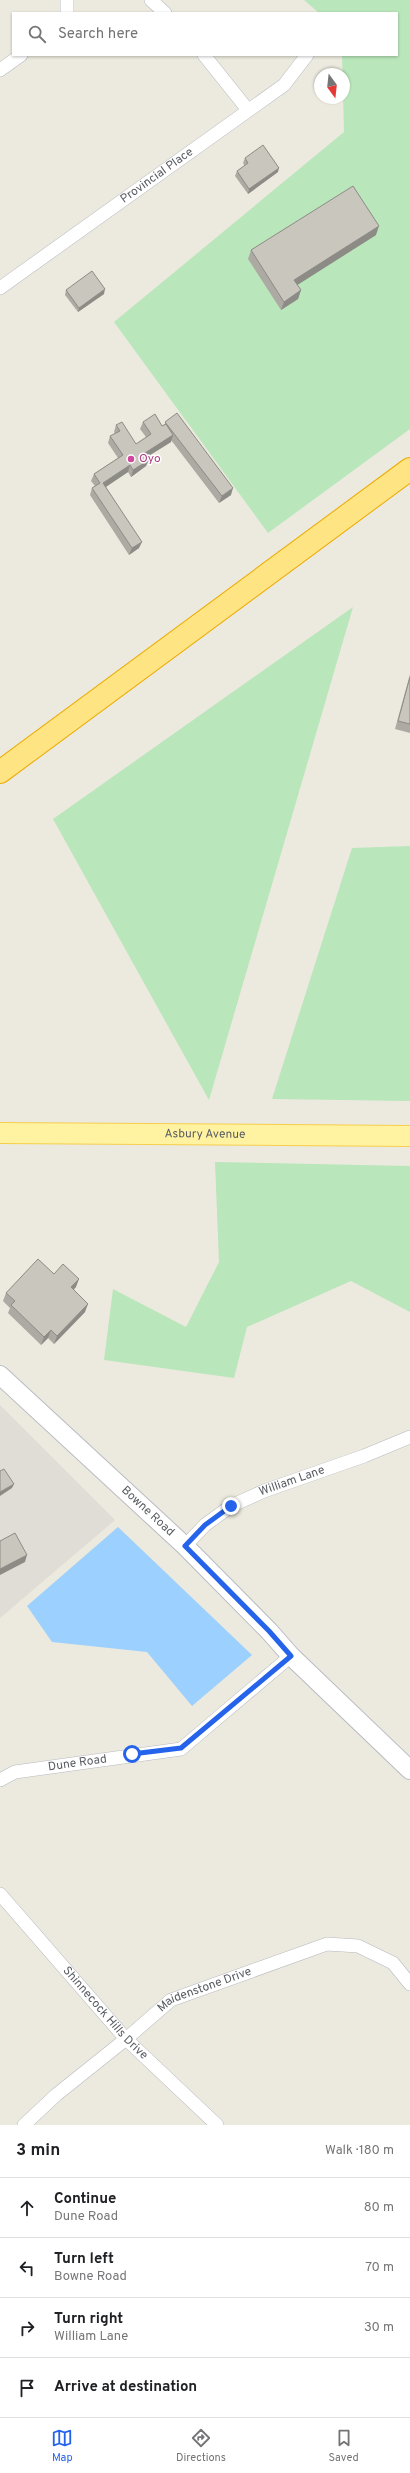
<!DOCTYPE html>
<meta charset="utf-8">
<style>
:root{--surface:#fff;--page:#f2f2f2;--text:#202124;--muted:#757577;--line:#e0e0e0;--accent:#2563eb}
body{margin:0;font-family:Overpass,sans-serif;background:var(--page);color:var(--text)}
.compass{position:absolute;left:314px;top:68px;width:36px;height:36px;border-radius:50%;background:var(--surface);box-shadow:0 1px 3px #0004;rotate:165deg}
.stop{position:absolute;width:12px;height:12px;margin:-9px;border:3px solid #2563eb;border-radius:50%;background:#fff}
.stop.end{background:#2563eb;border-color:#fff;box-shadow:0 1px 4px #0008}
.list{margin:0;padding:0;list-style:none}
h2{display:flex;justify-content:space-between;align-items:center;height:52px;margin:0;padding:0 16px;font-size:17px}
h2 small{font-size:13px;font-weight:400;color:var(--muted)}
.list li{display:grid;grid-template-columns:26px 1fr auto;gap:12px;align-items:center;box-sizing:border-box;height:60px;padding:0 16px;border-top:1px solid var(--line)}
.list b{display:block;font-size:15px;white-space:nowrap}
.list p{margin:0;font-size:13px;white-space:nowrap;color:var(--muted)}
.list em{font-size:13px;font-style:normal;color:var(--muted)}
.icon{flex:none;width:22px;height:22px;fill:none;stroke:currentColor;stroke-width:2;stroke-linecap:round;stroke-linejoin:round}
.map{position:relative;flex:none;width:410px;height:2125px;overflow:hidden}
.search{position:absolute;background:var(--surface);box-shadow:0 1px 3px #0004;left:12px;right:12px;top:12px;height:44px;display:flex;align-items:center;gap:10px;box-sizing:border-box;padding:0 14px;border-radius:0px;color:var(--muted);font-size:15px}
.sheet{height:292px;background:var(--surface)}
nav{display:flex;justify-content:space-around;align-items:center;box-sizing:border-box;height:56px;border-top:1px solid var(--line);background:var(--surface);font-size:11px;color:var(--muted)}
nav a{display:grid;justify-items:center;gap:2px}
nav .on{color:var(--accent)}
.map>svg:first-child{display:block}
</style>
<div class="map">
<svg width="410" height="2125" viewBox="0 0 410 2125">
<rect width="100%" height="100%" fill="#eceade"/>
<!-- industrial -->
<polygon fill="#dfddd6" points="0,1405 115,1520 0,1618"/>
<!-- green -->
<g fill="#b9e6bb">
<polygon points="304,0 410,0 410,429 268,533 114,322 344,132 342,55 397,55 397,13 319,13"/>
<polygon points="353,607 209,1100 53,819"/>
<polygon points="410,846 410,1101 272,1099 352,848"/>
<polygon points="215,1162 410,1166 410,1312 351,1281 247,1327 234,1378 104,1360 113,1289 186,1327 219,1262"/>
</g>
<!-- water -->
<polygon fill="#9cd0ff" points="118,1527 252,1655 192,1706 147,1652 52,1642 27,1606"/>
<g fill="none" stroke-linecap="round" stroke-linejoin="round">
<!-- street casing -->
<g stroke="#b7b9bf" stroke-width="14">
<g id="street">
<polyline points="151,0 165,13"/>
<polyline points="67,13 67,0"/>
<polyline points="204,55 248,110"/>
<polyline points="0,70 21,55"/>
<path id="s1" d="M 0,288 L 284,85 L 307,55"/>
<path id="s2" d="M 185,1546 L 205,1525 L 231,1506 L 264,1491 L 364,1456 L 410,1437"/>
<path id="s3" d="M 0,1780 L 15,1772 L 181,1749 L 291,1656"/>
<path id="s4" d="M 0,1894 L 126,2039 L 217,2125"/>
<path id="s5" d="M 24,2125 L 56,2095 L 126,2039 L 171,2000 L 327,1944 L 358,1946 L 393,1963 L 410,1984"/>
</g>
</g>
<!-- secondary casing -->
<g stroke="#b8bbc2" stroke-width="20">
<g id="secondary">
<path id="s6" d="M 0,1375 L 185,1546 L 269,1631 L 291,1656 L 410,1770"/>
</g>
</g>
<!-- primary casing -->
<g stroke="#f7ce4c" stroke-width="22">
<g id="primary">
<path id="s7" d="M 0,1133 L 410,1136"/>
</g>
</g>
<!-- highway casing -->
<g stroke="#ebaa00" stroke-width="24">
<polyline id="highway" points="0,772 410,469"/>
</g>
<!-- street -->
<use href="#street" stroke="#fff" stroke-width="13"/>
<!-- secondary -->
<use href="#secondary" stroke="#fff" stroke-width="18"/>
<!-- primary -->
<use href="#primary" stroke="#fff3a1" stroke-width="20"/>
<!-- highway -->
<use href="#highway" stroke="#ffe483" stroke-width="22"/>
</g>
<!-- wall -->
<g fill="#adaaa3">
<polygon points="245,158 278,172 248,194 235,176 237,171 245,166 243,163"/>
<polygon points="376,235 297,285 301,290 298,299 281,310 248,259 251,250"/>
<polygon points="66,290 104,294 78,312 65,295"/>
<polygon points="143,422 162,426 165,424 165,422 231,495 219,503 171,440 171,442 147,457 146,466 131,477 128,472 106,487 139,548 129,555 90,495 92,488 95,486 91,481 94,474 118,458 108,443 110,436 115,434 114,432 116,425 136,444 146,437 140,429"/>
<polygon points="410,674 410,733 395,729"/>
<polygon points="54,1274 76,1287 74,1289 85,1312 54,1344 48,1338 41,1345 8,1313 10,1308 3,1301 6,1293"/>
</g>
<!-- shaded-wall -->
<g fill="#8d8b85">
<polygon points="279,168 278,172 248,194 249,189"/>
<polygon points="379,226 376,235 291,289 294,280"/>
<polygon points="105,289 104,294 78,312 79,308"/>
<polygon points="301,290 298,299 281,310 284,302"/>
<polygon points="173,435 171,442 142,460 145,453"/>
<polygon points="149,460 146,466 131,477 133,470"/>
<polygon points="130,465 128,472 101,490 103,483"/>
<polygon points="233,488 231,495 219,503 222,496"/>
<polygon points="142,542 139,548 129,555 132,548"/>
<polygon points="79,1279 76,1287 68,1295 71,1287"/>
<polygon points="88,1304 85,1312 54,1344 57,1336"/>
<polygon points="51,1330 48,1338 41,1345 44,1337"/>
<polygon points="14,1484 12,1488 0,1496 0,1492"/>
<polygon points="27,1555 25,1562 0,1575 0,1569"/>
</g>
<!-- building -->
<g fill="#c9c6be" stroke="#8d8b85">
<polygon points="263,145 279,168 249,189 237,171 248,163 245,158"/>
<polygon points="353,186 379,226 294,280 301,290 284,302 251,250"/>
<polygon points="92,271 105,289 79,308 66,290"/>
<polygon points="177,413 233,488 222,496 165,422"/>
<polygon points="155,414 162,426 166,424 173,435 145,453 149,460 133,470 130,465 103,483 142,542 132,548 92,488 100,483 94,474 123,455 110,436 120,431 116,425 122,422 136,444 151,434 143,422"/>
<polygon points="410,677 410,724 398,721"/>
<polygon points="38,1259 54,1274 63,1264 79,1279 71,1287 88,1304 57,1336 51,1330 44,1337 11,1305 15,1301 6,1293"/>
<polygon points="4,1469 14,1484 0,1492 0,1471"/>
<polygon points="15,1533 27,1555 0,1569 0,1541"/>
</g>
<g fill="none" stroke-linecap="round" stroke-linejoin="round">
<!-- route -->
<polyline stroke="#2563eb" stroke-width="5" points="132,1754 181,1748 291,1656 269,1631 185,1546 205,1525 231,1506"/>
</g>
<!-- markers -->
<circle fill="#d1479c" stroke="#fff" stroke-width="1.5" cx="131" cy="459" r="4"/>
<g text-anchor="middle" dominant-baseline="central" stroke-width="3" stroke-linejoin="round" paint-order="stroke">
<!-- street labels -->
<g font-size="12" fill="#585b61" stroke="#fff">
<text stroke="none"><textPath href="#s1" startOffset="193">Provincial Place</textPath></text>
<text stroke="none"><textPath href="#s7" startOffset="205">Asbury Avenue</textPath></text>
<text stroke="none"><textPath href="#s2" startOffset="127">William Lane</textPath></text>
<text stroke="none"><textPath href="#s6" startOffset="201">Bowne Road</textPath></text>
<text stroke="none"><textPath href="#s3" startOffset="80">Dune Road</textPath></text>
<text stroke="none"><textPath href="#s5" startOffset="228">Maidenstone Drive</textPath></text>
<text stroke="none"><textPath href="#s4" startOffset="159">Shinnecock Hills Drive</textPath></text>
</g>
<!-- hotel labels -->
<g font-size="12" fill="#b23c85" stroke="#fff" text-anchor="start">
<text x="139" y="459">Oyo</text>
</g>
</g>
</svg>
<svg class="compass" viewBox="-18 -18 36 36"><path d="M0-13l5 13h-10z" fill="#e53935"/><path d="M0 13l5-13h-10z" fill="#757577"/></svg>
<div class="stop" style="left:132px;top:1754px"></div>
<div class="stop end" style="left:231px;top:1506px"></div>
<div class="search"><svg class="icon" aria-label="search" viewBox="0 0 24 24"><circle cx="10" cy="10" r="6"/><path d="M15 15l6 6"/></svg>Search here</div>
</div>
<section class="sheet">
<h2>3 min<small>Walk · 180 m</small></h2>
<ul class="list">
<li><svg class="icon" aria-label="ahead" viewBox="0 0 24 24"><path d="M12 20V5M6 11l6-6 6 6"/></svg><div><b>Continue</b><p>Dune Road</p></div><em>80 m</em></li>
<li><svg class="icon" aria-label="left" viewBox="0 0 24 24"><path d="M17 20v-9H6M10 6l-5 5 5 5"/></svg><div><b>Turn left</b><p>Bowne Road</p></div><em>70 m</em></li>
<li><svg class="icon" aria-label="right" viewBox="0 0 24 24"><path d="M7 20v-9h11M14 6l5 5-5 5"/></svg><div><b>Turn right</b><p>William Lane</p></div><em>30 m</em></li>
<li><svg class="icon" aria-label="arrive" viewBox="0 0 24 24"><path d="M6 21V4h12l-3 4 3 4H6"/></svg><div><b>Arrive at destination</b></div></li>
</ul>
</section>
<nav>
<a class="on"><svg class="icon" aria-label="map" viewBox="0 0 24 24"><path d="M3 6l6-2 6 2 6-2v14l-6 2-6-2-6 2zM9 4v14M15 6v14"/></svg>Map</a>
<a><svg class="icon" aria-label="directions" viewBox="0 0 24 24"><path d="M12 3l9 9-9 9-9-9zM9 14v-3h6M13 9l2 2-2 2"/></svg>Directions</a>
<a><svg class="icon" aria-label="saved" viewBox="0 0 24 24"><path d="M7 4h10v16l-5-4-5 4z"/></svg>Saved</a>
</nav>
